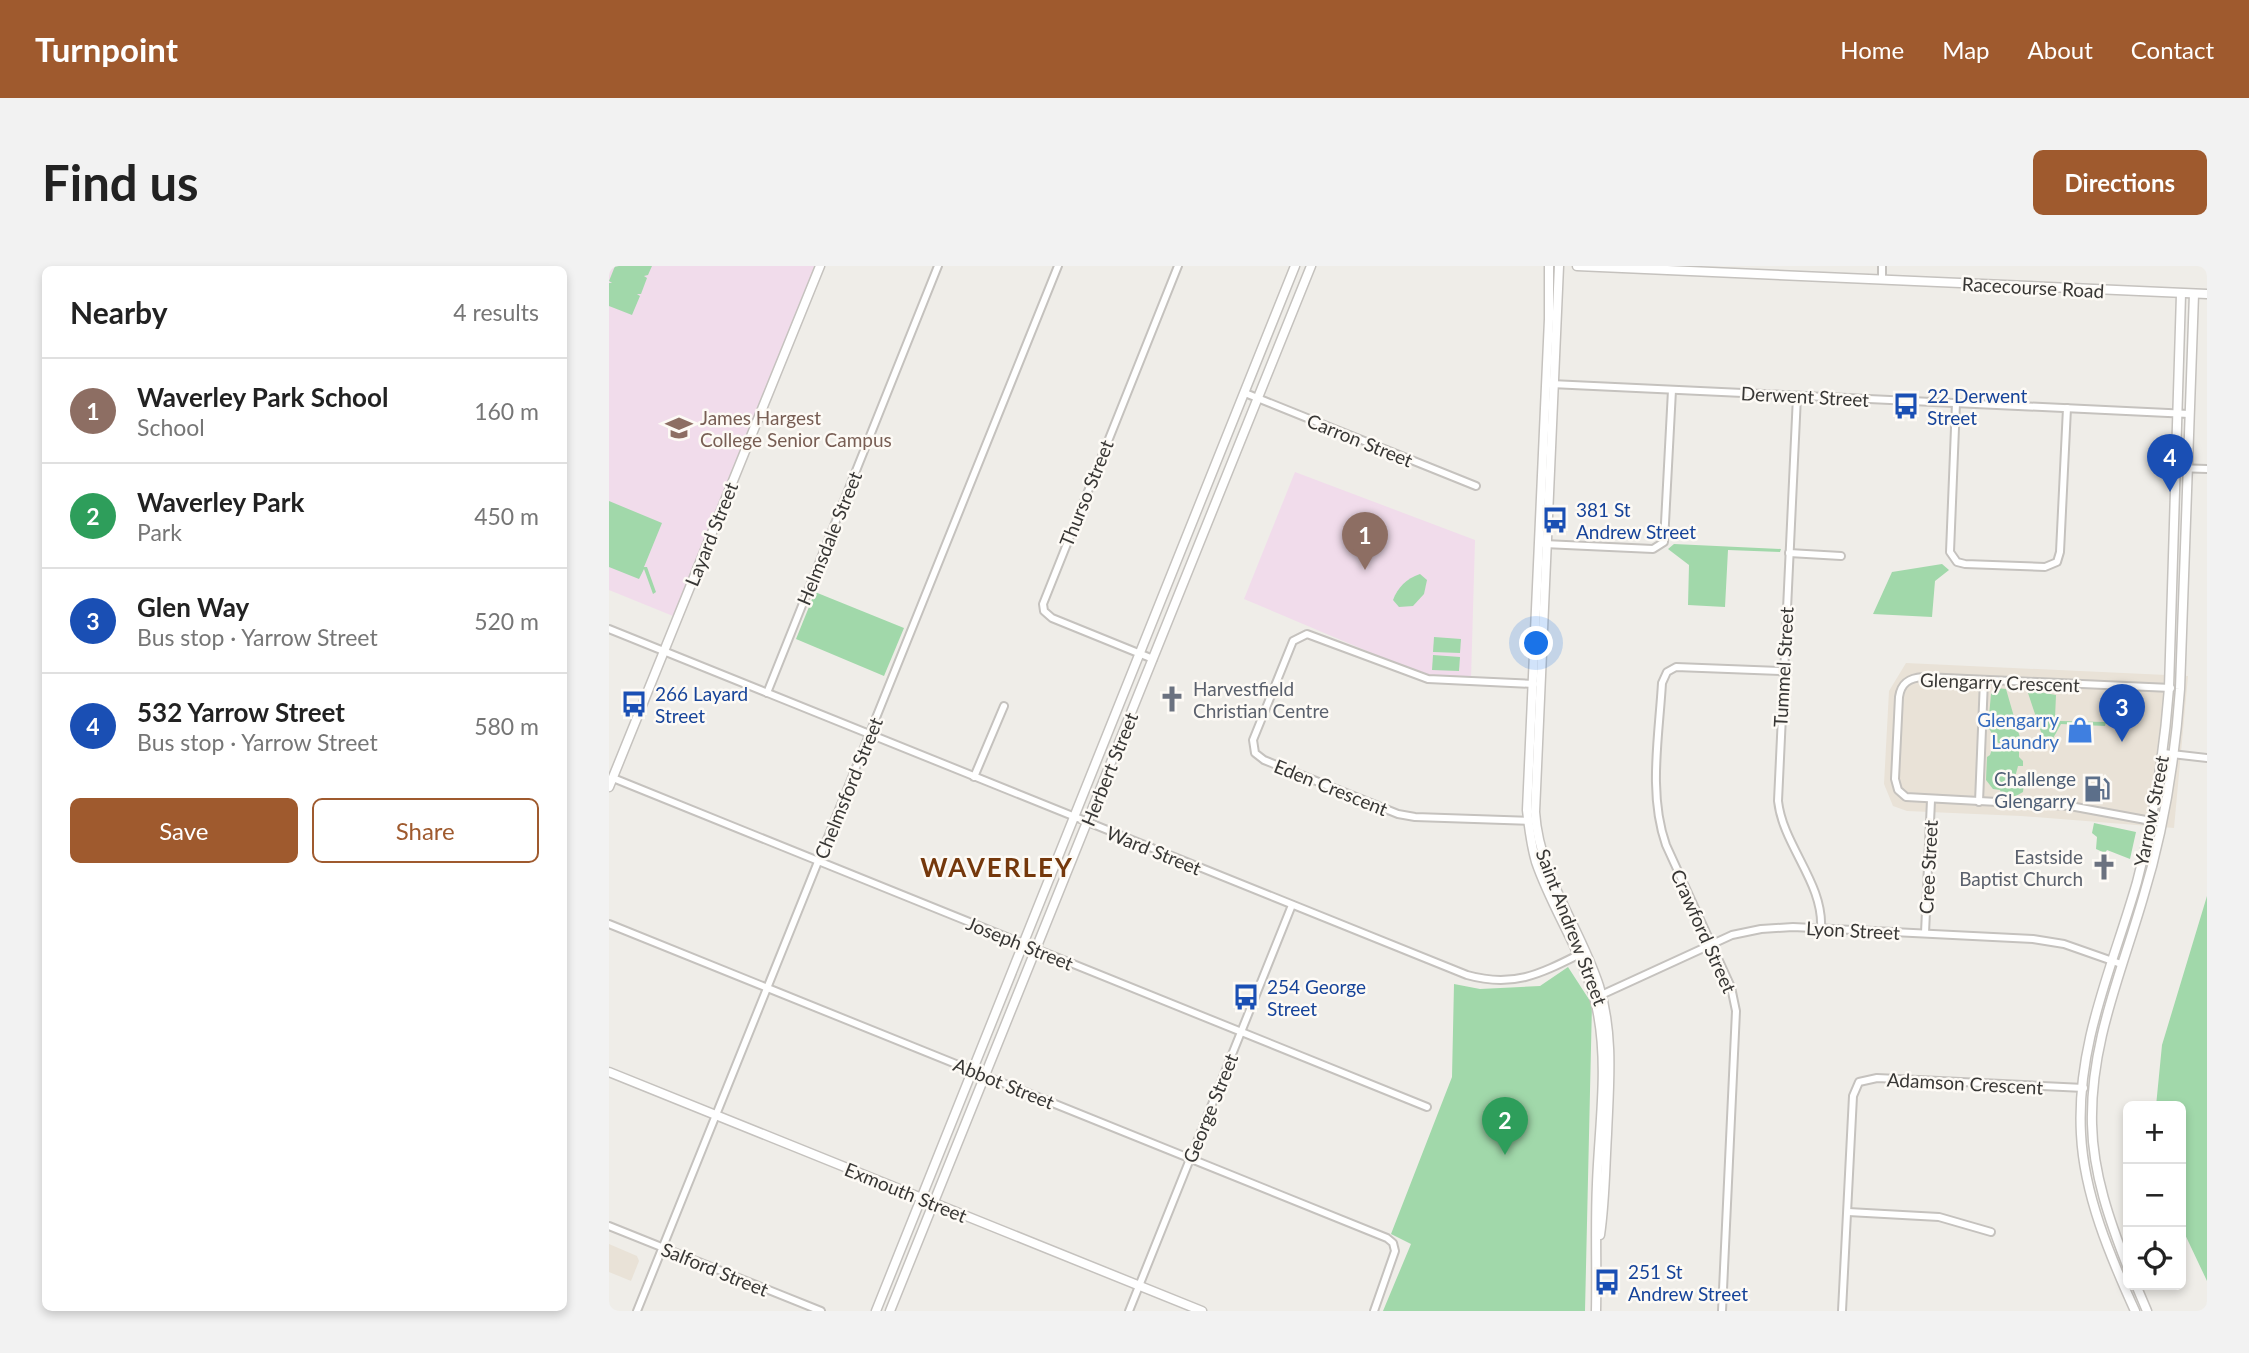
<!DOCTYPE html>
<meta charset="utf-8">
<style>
:root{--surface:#fff;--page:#f2f2f2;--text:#222;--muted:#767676;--line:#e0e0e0;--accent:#9f5a2e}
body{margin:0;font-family:Lato,sans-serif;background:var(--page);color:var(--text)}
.controls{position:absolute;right:21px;bottom:21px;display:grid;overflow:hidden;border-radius:10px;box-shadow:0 4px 10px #0003}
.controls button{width:63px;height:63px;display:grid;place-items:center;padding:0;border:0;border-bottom:2px solid var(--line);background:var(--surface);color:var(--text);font:35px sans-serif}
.you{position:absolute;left:928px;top:378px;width:24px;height:24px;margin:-18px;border:5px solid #fff;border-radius:50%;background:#1a73e8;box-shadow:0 0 0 10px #1a73e833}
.badge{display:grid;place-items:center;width:46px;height:46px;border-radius:50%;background:var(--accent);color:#fff;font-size:23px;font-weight:700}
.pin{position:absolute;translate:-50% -58px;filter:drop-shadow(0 2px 4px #0008)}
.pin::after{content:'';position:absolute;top:37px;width:24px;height:21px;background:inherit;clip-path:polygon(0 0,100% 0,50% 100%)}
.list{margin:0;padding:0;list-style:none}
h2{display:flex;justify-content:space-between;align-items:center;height:91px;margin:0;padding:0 28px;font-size:30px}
h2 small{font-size:23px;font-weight:400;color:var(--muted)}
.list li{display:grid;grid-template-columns:46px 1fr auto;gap:21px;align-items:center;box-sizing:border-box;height:105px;padding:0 28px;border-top:2px solid var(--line)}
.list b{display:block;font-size:26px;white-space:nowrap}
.list p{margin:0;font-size:23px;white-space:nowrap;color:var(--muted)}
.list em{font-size:23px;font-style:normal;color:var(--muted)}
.actions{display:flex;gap:14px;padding:21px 28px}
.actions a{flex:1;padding:16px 0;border:2px solid var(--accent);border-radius:10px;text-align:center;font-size:24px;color:var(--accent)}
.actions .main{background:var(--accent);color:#fff}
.icon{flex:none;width:38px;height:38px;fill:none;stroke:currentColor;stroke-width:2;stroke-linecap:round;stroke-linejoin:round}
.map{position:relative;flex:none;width:1598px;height:1045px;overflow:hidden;border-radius:10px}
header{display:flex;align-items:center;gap:42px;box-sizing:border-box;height:98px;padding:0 35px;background:var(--accent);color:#fff}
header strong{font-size:33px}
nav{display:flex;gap:38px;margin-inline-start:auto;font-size:24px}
.intro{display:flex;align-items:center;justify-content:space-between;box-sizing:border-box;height:168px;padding:0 42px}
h1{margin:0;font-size:49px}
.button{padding:18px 32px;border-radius:10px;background:var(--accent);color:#fff;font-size:24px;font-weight:700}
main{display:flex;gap:42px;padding:0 42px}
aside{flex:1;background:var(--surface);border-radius:10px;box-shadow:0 4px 10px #0003}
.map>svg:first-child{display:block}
</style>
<header>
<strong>Turnpoint</strong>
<nav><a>Home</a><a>Map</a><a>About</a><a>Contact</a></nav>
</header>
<div class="intro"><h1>Find us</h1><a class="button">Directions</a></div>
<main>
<aside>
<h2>Nearby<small>4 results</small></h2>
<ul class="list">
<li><span class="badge" style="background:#8d6e63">1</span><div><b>Waverley Park School</b><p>School</p></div><em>160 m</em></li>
<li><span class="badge" style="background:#2e9e5b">2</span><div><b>Waverley Park</b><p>Park</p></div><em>450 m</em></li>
<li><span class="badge" style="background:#1a4fb4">3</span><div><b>Glen Way</b><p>Bus stop · Yarrow Street</p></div><em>520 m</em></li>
<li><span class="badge" style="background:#1a4fb4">4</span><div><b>532 Yarrow Street</b><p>Bus stop · Yarrow Street</p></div><em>580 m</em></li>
</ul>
<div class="actions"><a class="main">Save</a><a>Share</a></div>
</aside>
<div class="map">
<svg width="1598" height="1045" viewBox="0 0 1598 1045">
<rect width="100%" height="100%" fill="#efede8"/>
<!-- built -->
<g fill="#e9e2d7">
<polygon points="1297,397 1579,410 1565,562 1412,550 1298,545 1284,540 1275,518 1280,425"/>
<polygon points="0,978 28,990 30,995 22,1015 0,1006"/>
</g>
<!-- education -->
<g fill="#f1dceb">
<polygon points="0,0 207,0 64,350 0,324"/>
<polygon points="686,206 866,274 862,413 817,410 635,333"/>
</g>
<!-- green -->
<g fill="#a1d8aa">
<polygon points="6,0 43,0 39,9 35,10 38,12 32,28 28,28 31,30 23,49 0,40 0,17 3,17 0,15"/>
<polygon points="0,235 53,257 35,301 38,301 47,326 44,328 35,303 30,313 0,301"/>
<polygon points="1065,278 1172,283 1171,286 1119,284 1116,341 1079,339 1080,299 1059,283"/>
<polygon points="1333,298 1340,304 1326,315 1323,351 1264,348 1283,306"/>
<path d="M 811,308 L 818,314 L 815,328 L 804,340 L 790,341 L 784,334 C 789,321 797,313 811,308 Z"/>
<polygon points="206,326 295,362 275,410 187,373"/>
<polygon points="825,371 852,373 851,387 824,386"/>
<polygon points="824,389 851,391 850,405 823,404"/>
<polygon points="1388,422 1397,423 1412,475 1423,476 1424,479 1389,477 1379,461 1382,428"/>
<polygon points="1418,424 1447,429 1446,452 1451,455 1497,456 1496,460 1452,458 1442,476 1430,482 1432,466"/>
<polygon points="1384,480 1410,481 1410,491 1414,495 1414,500 1409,500 1405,515 1415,517 1414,526 1407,530 1393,530 1391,524 1384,523 1377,514 1378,491 1381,489"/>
<polygon points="1485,557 1527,566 1521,593 1498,584 1496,587 1487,583 1488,571 1483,567"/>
<polygon points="1598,630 1598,1015 1572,960 1572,840 1547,840 1553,779"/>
<polygon points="959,701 983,738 976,1045 774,1045 802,978 782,968 843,811 845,718 871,723 931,720"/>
</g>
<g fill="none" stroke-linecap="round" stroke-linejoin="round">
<!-- minor casing -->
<g stroke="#c5c2be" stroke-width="10">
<g id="minor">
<polyline points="1273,14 1273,0"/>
<polyline points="942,118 1580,148"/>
<polyline points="636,127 867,220"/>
<path d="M 1188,130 L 1169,535 C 1174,580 1215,617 1212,663"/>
<polyline points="1347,137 1341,286 1348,296 1356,298 1436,301 1448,296 1451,286 1458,142"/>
<polyline points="1567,202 1598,203"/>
<polyline points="935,278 1044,283 1055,276 1063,124"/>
<polyline points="1180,287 1232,290"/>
<path d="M 0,363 L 858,709 C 904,722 931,708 971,688"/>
<polyline points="544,393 443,352 435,345 434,338 569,0"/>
<polyline points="158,427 329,0"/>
<polyline points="1554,487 1598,492"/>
<polyline points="365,511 395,440"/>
<polyline points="4,512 818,841"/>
<polyline points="1370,536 1375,414"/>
<polyline points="921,555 806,551 789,548 655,494 646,487 644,474 684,375 698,368 819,413 925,418"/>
<path d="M 1553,557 L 1461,540 L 1297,531 L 1289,524 L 1286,513 L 1290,431 C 1292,417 1300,412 1314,411 L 1562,422"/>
<polyline points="0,658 778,972 784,977 786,985 765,1045"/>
<polyline points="1316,667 1322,534"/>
<polyline points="990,730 1123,669 1152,663 1184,661 1424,673 1455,678 1512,698"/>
<polyline points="1239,946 1330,951 1382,966"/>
<polyline points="0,960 212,1045"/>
<polyline points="28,1045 449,0"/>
<polyline points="520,1045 683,639"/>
<path d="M 1113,1045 L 1127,745 L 1122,721 L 1057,579 C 1039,528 1050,470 1053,417 L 1058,406 L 1067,401 L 1174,405"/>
<polyline points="1233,1045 1244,830 1250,816 1268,812 1475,822"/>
</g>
</g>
<!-- tertiary casing -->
<g stroke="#c5c2be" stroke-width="11">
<g id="tertiary">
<path d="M 940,0 L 940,53 L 918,544 C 920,562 922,579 927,596 C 944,646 977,691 988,743 C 1000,799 990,861 988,918 C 986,960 988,1002 987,1045"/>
<path d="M 950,0 L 926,546 C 930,610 971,661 990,720 C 1005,768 1000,818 998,868 C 996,901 996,935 991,969"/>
<polyline points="968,0 1598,28"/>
<polyline points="0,521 211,0"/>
<polyline points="0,806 593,1045"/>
<path d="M 1519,1002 C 1501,956 1484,908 1483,858 C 1481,778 1512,708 1534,632 C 1555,564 1566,494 1571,423 L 1585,28"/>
<polyline points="1527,1019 1538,1045"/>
<polyline points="267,1045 686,0"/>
<polyline points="281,1045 702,0"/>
<path d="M 1526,1045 C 1501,990 1475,929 1472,868 C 1467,778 1504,700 1528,616 C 1545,552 1555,488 1560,422 L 1572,28"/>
</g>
</g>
<!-- minor -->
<use href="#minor" stroke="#fff" stroke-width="6"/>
<!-- tertiary -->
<use href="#tertiary" stroke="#fff" stroke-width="8"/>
</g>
<!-- icons -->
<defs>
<g id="bus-bare" transform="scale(2.1)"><path d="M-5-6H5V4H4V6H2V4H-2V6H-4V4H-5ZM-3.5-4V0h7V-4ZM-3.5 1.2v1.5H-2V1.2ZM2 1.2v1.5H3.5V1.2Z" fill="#1a4fb4" stroke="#fdfaf5" stroke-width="2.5" paint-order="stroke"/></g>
<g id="school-bare" transform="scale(2.1)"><path d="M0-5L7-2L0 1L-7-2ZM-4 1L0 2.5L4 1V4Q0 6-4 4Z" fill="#8d6e63" stroke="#fdfaf5" stroke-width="2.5" paint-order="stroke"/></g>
<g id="church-bare" transform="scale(2.1)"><path d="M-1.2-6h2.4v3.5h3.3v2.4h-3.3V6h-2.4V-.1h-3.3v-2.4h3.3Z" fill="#6b7280" stroke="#fdfaf5" stroke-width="2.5" paint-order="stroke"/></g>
<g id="shop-bare" transform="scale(2.1)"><path d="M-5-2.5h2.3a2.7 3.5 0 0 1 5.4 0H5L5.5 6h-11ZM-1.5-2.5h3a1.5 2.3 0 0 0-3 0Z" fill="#3f7fe0" stroke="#fdfaf5" stroke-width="2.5" paint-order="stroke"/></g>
<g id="fuel-bare" transform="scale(2.1)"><path d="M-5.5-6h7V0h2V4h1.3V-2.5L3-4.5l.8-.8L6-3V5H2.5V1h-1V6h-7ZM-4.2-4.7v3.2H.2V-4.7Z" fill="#5c6f8a" stroke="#fdfaf5" stroke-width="2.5" paint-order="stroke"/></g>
</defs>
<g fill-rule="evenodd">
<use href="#bus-bare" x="1297" y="140"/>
<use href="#school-bare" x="70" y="162"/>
<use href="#bus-bare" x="946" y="254"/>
<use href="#church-bare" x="563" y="433"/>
<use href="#bus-bare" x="25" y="438"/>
<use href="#shop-bare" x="1471" y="464"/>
<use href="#fuel-bare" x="1488" y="523"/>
<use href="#church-bare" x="1495" y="601"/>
<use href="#bus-bare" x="637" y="731"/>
<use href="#bus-bare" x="998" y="1016"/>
</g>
<g text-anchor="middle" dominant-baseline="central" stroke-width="5" stroke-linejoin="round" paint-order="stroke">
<!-- street labels -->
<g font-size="19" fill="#383735" stroke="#fdfaf5">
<text transform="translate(1424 21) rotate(3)">Racecourse Road</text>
<text transform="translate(1196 130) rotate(3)">Derwent Street</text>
<text transform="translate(751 174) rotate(22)">Carron Street</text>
<text transform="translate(477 227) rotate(-68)">Thurso Street</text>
<text transform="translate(102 268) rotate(-68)">Layard Street</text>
<text transform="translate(220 272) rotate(-68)">Helmsdale Street</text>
<text transform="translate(1174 401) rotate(-87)">Tummel Street</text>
<text transform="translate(1391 416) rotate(2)">Glengarry Crescent</text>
<text transform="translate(500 503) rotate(-68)">Herbert Street</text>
<text transform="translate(722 521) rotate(22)">Eden Crescent</text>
<text transform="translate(239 522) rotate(-68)">Chelmsford Street</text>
<text transform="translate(1542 545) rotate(-79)">Yarrow Street</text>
<text transform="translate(545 584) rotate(22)">Ward Street</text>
<text transform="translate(1319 601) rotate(-87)">Cree Street</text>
<text transform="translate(963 661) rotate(69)">Saint Andrew Street</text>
<text transform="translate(1244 664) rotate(3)">Lyon Street</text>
<text transform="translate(1095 665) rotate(66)">Crawford Street</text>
<text transform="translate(411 677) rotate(22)">Joseph Street</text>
<text transform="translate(395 817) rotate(22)">Abbot Street</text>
<text transform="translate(1356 817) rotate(3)">Adamson Crescent</text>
<text transform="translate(601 842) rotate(-68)">George Street</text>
<text transform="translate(297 926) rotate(22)">Exmouth Street</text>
<text transform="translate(106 1003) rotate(22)">Salford Street</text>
</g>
<!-- transit labels -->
<g font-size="19" fill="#164399" stroke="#fdfaf5" text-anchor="start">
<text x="1318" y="129">22 Derwent<tspan x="1318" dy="22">Street</tspan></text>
<text x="967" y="243">381 St<tspan x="967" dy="22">Andrew Street</tspan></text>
<text x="46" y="427">266 Layard<tspan x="46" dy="22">Street</tspan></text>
<text x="658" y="720">254 George<tspan x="658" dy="22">Street</tspan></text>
<text x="1019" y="1005">251 St<tspan x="1019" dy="22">Andrew Street</tspan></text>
</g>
<!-- education labels -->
<g font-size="19" fill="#785e54" stroke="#fdfaf5" text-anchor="start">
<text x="91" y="151">James Hargest<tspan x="91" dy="22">College Senior Campus</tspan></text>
</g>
<!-- worship labels -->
<g font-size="19" fill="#5b616d" stroke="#fdfaf5" text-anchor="start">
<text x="584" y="422">Harvestfield<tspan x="584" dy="22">Christian Centre</tspan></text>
<text x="1474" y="590" text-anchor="end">Eastside<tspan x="1474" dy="22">Baptist Church</tspan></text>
</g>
<!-- shop labels -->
<g font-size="19" fill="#366cbe" stroke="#fdfaf5" text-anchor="end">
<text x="1450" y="453">Glengarry<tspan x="1450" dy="22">Laundry</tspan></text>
</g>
<!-- service labels -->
<g font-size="19" fill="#4e5e75" stroke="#fdfaf5" text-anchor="end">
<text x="1467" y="512">Challenge<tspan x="1467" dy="22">Glengarry</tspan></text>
</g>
<!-- district labels -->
<g font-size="26" font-weight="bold" letter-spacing="2" fill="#75380c" stroke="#fdfaf5">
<text x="388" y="601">WAVERLEY</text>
</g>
</g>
</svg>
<div class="controls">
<button>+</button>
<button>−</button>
<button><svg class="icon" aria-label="locate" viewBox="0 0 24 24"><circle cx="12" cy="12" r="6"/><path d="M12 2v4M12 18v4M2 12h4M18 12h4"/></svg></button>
</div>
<div class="you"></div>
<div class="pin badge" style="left:756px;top:304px;background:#8d6e63">1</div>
<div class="pin badge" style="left:896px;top:889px;background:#2e9e5b">2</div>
<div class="pin badge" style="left:1513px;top:476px;background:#1a4fb4">3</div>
<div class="pin badge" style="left:1561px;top:226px;background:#1a4fb4">4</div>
</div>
</main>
